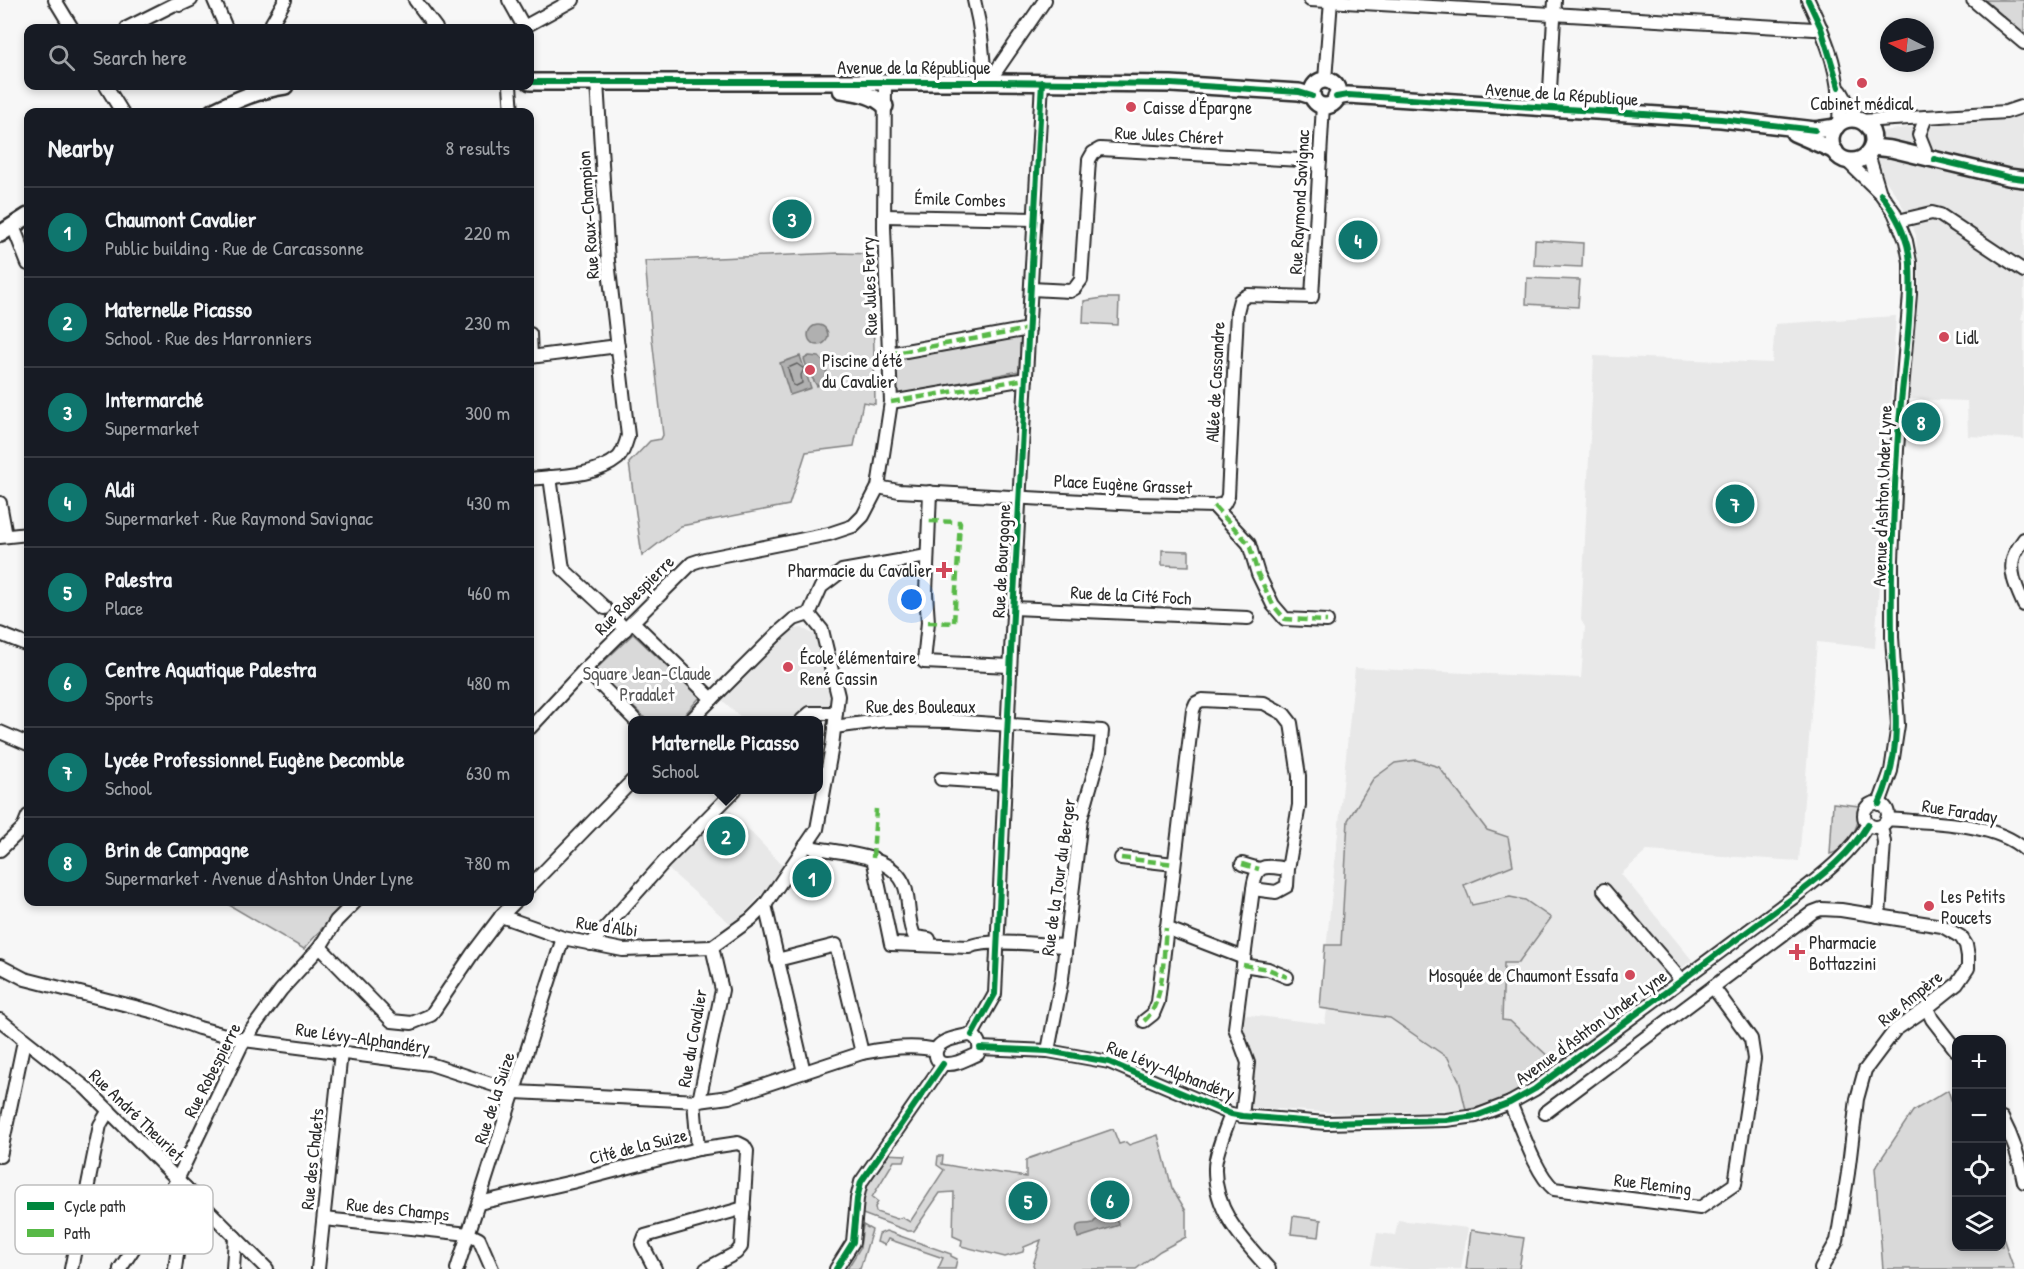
<!DOCTYPE html>
<meta charset="utf-8">
<style>
:root{--surface:#171b24;--page:#20242c;--text:#f1f3f6;--muted:#9ea1a6;--line:#363941;--accent:#0f766e}
body{margin:0;font-family:"Patrick Hand",sans-serif;background:var(--page);color:var(--text)}
.controls{position:absolute;right:18px;bottom:18px;display:grid;overflow:hidden;border-radius:12px;box-shadow:0 3px 9px #0003}
.controls button{width:54px;height:54px;display:grid;place-items:center;padding:0;border:0;border-bottom:2px solid var(--line);background:var(--surface);color:var(--text);font:30px sans-serif}
.compass{position:absolute;left:1880px;top:18px;width:54px;height:54px;border-radius:50%;background:var(--surface);box-shadow:0 3px 9px #0003;rotate:276deg}
.you{position:absolute;left:912px;top:600px;width:21px;height:21px;margin:-15px;border:4px solid #fff;border-radius:50%;background:#1a73e8;box-shadow:0 0 0 9px #1a73e833}
.badge{display:grid;place-items:center;width:39px;height:39px;border-radius:50%;background:var(--accent);color:#fff;font-size:20px;font-weight:700}
.pin{position:absolute;translate:-50% -50%;border:3px solid #fff;box-shadow:0 2px 6px #0006}
.popup{position:absolute;left:628px;top:716px;width:195px;height:78px;box-sizing:border-box;display:grid;place-content:center;border-radius:12px;background:var(--surface);filter:drop-shadow(0 2px 4px #0005);font-size:20px;white-space:nowrap;color:var(--muted)}
.popup b{font-size:22px;color:var(--text)}
.popup::after{content:'';position:absolute;left:50%;top:100%;margin-left:-12px;border:12px solid transparent;border-top-color:var(--surface)}
.list{margin:0;padding:0;list-style:none}
h2{display:flex;justify-content:space-between;align-items:center;height:78px;margin:0;padding:0 24px;font-size:26px}
h2 small{font-size:20px;font-weight:400;color:var(--muted)}
.list li{display:grid;grid-template-columns:39px 1fr auto;gap:18px;align-items:center;box-sizing:border-box;height:90px;padding:0 24px;border-top:2px solid var(--line)}
.list b{display:block;font-size:22px;white-space:nowrap}
.list p{margin:0;font-size:20px;white-space:nowrap;color:var(--muted)}
.list em{font-size:20px;font-style:normal;color:var(--muted)}
.icon{flex:none;width:33px;height:33px;fill:none;stroke:currentColor;stroke-width:2;stroke-linecap:round;stroke-linejoin:round}
.map{position:relative;flex:none;width:2024px;height:1269px;overflow:hidden}
.search{position:absolute;background:var(--surface);box-shadow:0 3px 9px #0003;left:24px;top:24px;width:510px;height:66px;display:flex;align-items:center;gap:15px;box-sizing:border-box;padding:0 21px;border-radius:12px;color:var(--muted);font-size:22px}
.panel{position:absolute;background:var(--surface);box-shadow:0 3px 9px #0003;left:24px;top:108px;width:510px;height:798px;border-radius:12px}
.map>svg:first-child{display:block}
</style>
<div class="map">
<svg width="2024" height="1269" viewBox="0 0 2024 1269">
<rect width="100%" height="100%" fill="#f7f7f7"/>
<filter id="ink" filterUnits="userSpaceOnUse"><feTurbulence type="fractalNoise" baseFrequency=".0167" numOctaves="2"/><feDisplacementMap in="SourceGraphic" scale="12" xChannelSelector="R" yChannelSelector="G"/><feConvolveMatrix kernelMatrix="1 2 1 2 8 2 1 2 1" color-interpolation-filters="sRGB"/></filter>
<g filter="url(#ink)">
<!-- built -->
<g fill="#e8e8e8">
<polygon points="2024,110 2024,308 2021,319 2024,320 2024,439 1968,436 1967,401 1909,399 1919,282 1916,235 1899,199 1875,166 1883,131 1941,123 1992,120"/>
<polygon points="1896,316 1875,648 1817,642 1799,861 1647,851 1621,874 1692,960 1554,1067 1492,1104 1466,1110 1353,1114 1248,1107 1253,1056 1240,1032 1241,1014 1325,1024 1327,1009 1320,1008 1355,668 1581,678 1585,627 1581,620 1594,356 1772,363 1775,324"/>
<polygon points="802,628 815,635 820,641 830,702 827,707 815,705 806,709 795,720 744,720 721,699 783,634 790,630"/>
<polygon points="725,805 785,868 733,926 668,869"/>
<polygon points="1398,1220 1468,1228 1461,1269 1404,1269 1371,1265 1377,1233 1395,1235"/>
</g>
<!-- green -->
<g fill="#d9d9d9" stroke="#828282" stroke-width="1.5">
<polygon points="1985,0 2024,0 2024,34"/>
<polygon points="1535,240 1583,243 1582,267 1534,265"/>
<polygon points="839,253 872,254 875,404 863,402 854,446 806,452 789,505 681,526 642,556 629,463 650,441 661,439 663,435 652,338 645,261"/>
<polygon points="1527,278 1580,280 1578,307 1526,304"/>
<polygon points="1103,298 1119,298 1118,325 1083,323 1084,301"/>
<polygon points="1021,334 1019,371 896,395 895,360"/>
<polygon points="1162,550 1189,551 1189,566 1162,565"/>
<polygon points="633,634 700,697 680,720 647,720 595,670"/>
<polygon points="1416,760 1439,767 1487,830 1508,837 1513,865 1464,885 1472,905 1510,897 1525,900 1551,918 1518,963 1504,963 1502,1020 1510,1021 1552,1060 1554,1067 1515,1095 1492,1104 1466,1110 1459,1080 1448,1058 1390,1018 1320,1008 1325,945 1341,945 1348,820 1373,779 1395,763"/>
<path d="M 1833,803 L 1859,806 C 1859,810 1859,816 1858,821 C 1856,832 1842,852 1830,854 Z"/>
<polygon points="224,902 345,902 304,949"/>
<polygon points="1948,1090 1956,1114 1956,1246 2002,1246 2002,1235 2014,1269 1883,1269 1875,1168 1913,1111"/>
<path d="M 1113,1129 L 1119,1144 L 1126,1142 L 1129,1145 L 1158,1135 L 1172,1188 L 1186,1211 L 1186,1237 L 1160,1251 L 1136,1269 L 1035,1269 L 1033,1265 L 1041,1240 L 1024,1247 L 1023,1252 L 1005,1257 L 961,1246 L 962,1240 L 953,1236 L 954,1192 L 940,1193 L 914,1231 L 908,1231 L 860,1213 L 863,1188 L 884,1154 L 906,1155 L 904,1161 L 894,1161 L 872,1197 L 878,1202 L 875,1207 L 876,1212 L 897,1219 L 902,1217 L 910,1222 L 944,1170 L 937,1165 L 938,1156 L 943,1156 L 942,1164 C 970,1170 997,1172 1026,1177 L 1026,1161 L 1030,1158 Z"/>
<polygon points="1293,1216 1321,1220 1319,1237 1291,1234"/>
<polygon points="863,1225 872,1230 860,1269 847,1269 860,1248"/>
<polygon points="1471,1230 1524,1238 1519,1269 1466,1269"/>
<polygon points="886,1231 951,1254 951,1256 957,1259 955,1269 938,1269 943,1258 888,1239 885,1245 877,1242 879,1234"/>
</g>
<!-- water -->
<g fill="#b0b0b0" stroke="#7b7b7b" stroke-width="1.5">
<circle cx="818" cy="335" r="10"/>
<polygon points="800,356 811,388 790,395 780,363"/>
<path d="M 809,356 L 819,357 L 826,365 C 828,375 826,381 817,386 L 808,371 L 804,359 Z"/>
<path d="M 1104,1213 L 1115,1216 L 1119,1225 L 1078,1238 C 1073,1220 1080,1226 1093,1223 L 1101,1214 Z"/>
</g>
<g fill="none" stroke-linecap="round" stroke-linejoin="round">
<!-- shore -->
<polygon stroke="#606060" stroke-width="1.5" points="797,364 804,369 801,375 802,383 796,386 793,385 788,368"/>
<!-- minor casing -->
<g stroke="#2b2b2b" stroke-width="16">
<g id="minor">
<polyline points="55,0 72,28"/>
<polyline points="214,0 226,28"/>
<polyline points="415,0 436,28"/>
<polyline points="509,0 524,27"/>
<path d="M 974,0 C 981,28 984,53 984,81"/>
<polyline points="1310,0 1814,29 1821,28"/>
<path d="M 1808,0 C 1828,42 1842,77 1839,124"/>
<polyline points="1973,0 2024,43"/>
<polyline points="127,28 175,4 180,5 191,0"/>
<polyline points="269,28 285,0"/>
<polyline points="522,28 573,0"/>
<polyline points="1325,80 1331,0"/>
<polyline points="994,82 994,74 1045,0"/>
<polyline points="106,86 122,112"/>
<polyline points="510,86 512,112"/>
<polyline points="1841,91 1857,119"/>
<polyline points="1549,108 1555,0"/>
<polyline points="1861,121 2006,112 2024,106"/>
<polyline points="1925,150 1919,135 1926,117"/>
<polyline points="1868,154 1879,190"/>
<polyline points="1846,160 1881,194 1894,212 1906,241 1910,262 1910,294 1897,449 1892,560 1892,637 1898,725 1891,771 1879,804"/>
<polyline points="884,216 1035,219"/>
<polyline points="1898,221 1932,213 1940,215 2024,271"/>
<polyline points="13,226 28,264"/>
<polyline points="1031,289 1070,291 1075,288 1081,280 1089,160 1093,153 1100,149 1320,161"/>
<polyline points="530,334 531,357"/>
<polyline points="889,354 1029,329"/>
<polyline points="530,357 618,346"/>
<polyline points="891,402 1026,379"/>
<polyline points="550,477 563,569 605,608"/>
<path d="M 530,479 C 557,476 595,477 618,458 C 623,453 626,443 628,436 L 608,261 L 597,82"/>
<polyline points="878,487 899,491 1138,504 1214,506 1224,504 1228,496 1237,312 1240,300 1248,295 1312,297 1323,105"/>
<polyline points="930,492 926,593 928,622 924,662 1010,666"/>
<polyline points="0,503 6,536"/>
<polyline points="1214,506 1249,544 1258,574 1273,605 1285,619 1327,621"/>
<polyline points="0,537 28,534"/>
<path d="M 2024,539 C 2021,544 2016,550 2014,556 C 2008,572 2018,591 2024,605"/>
<polyline points="1013,608 1248,618"/>
<polyline points="614,617 625,630"/>
<polyline points="633,622 712,699"/>
<polyline points="0,634 28,645"/>
<polyline points="585,669 635,720"/>
<polyline points="691,720 778,633 794,619 809,614 821,587 842,571 927,556"/>
<polyline points="802,720 810,713 836,713"/>
<polyline points="834,727 887,720 950,721 1102,731 1100,752 1081,819 1062,978 1048,1051"/>
<polyline points="530,728 585,669 692,563 704,559 829,534 853,526 863,516 878,487 891,402 884,227 885,83"/>
<polyline points="0,732 28,744"/>
<polyline points="941,779 1005,783"/>
<circle cx="1876" cy="815" r="12"/>
<path d="M 1887,819 C 1928,823 1993,821 2024,849"/>
<polyline points="1879,827 1882,831 1884,842 1879,916"/>
<path d="M 805,846 C 836,853 893,852 905,887 C 910,902 907,924 915,937 L 929,939"/>
<polyline points="0,850 23,828 28,816"/>
<path d="M 873,858 L 891,944 L 969,947 C 985,938 1045,945 1066,946"/>
<polyline points="1121,858 1174,864"/>
<polyline points="1242,864 1259,869"/>
<polyline points="530,886 633,780"/>
<polyline points="1604,890 1681,980"/>
<polyline points="765,905 804,1072"/>
<polyline points="501,916 563,938 623,950 712,947"/>
<polyline points="1166,928 1244,958"/>
<polyline points="591,944 664,862 735,790"/>
<polyline points="320,947 392,1021 412,1023 431,1015 473,953 501,916 515,902"/>
<polyline points="712,947 751,919 765,905 817,829 832,746 838,696 822,630 809,614"/>
<polyline points="777,960 836,945 862,1053"/>
<polyline points="1243,965 1268,969 1287,977"/>
<path d="M 0,966 L 25,979 L 155,1012 L 199,1028 L 244,1040 L 430,1064 L 515,1092 L 699,1101 L 729,1097 L 862,1053 C 886,1048 913,1044 936,1050"/>
<polyline points="1927,1008 1932,1019 1956,1050"/>
<polyline points="0,1020 86,1088 267,1269"/>
<path d="M 1144,1021 L 1153,1014 L 1158,1002 L 1193,710 L 1196,703 L 1202,700 L 1264,703 L 1284,714 L 1291,723 L 1299,776 L 1299,805 L 1288,869 L 1287,886 L 1276,892 L 1253,889 C 1256,862 1265,866 1288,869"/>
<path d="M 968,1035 C 979,1036 981,1046 978,1054 C 968,1058 957,1065 946,1064 C 941,1064 937,1061 936,1056 C 933,1040 957,1038 968,1035 Z"/>
<polyline points="972,1035 995,994 1011,651 1042,82"/>
<path d="M 980,1048 L 1048,1051 L 1109,1062 L 1231,1114 L 1242,1116 L 1326,1123 L 1446,1120 L 1476,1116 L 1510,1103 L 1535,1089 L 1798,894 C 1824,874 1851,853 1868,824"/>
<polyline points="694,1101 698,1149"/>
<polyline points="699,1101 722,990 712,947"/>
<path d="M 1510,1103 C 1521,1127 1535,1173 1554,1189 L 1700,1208 L 1735,1184 L 1754,1059 L 1751,1039 L 1713,987"/>
<polyline points="1545,1113 1813,912 1821,909 1841,910 1942,926 1961,937 1966,945 1968,956 1968,968 1957,984 1927,1008 1895,1030 1865,1070 1857,1099 1848,1173 1837,1241 1821,1269"/>
<path d="M 1231,1114 C 1226,1129 1215,1153 1215,1168 C 1214,1211 1242,1239 1269,1269"/>
<polyline points="1242,1116 1248,1063 1235,1028 1253,889"/>
<path d="M 2002,1118 C 2013,1139 2020,1159 2024,1182"/>
<polyline points="0,1156 24,1041"/>
<polyline points="479,1203 572,1182 698,1149 738,1143 744,1146 747,1151 741,1247 736,1253 706,1269"/>
<polyline points="324,1219 469,1234 479,1239 492,1269"/>
<polyline points="71,1269 100,1125 109,1110"/>
<polyline points="120,1269 164,1202 177,1180 244,1040 281,990 320,947 336,921 355,902"/>
<polyline points="175,1269 186,1188"/>
<polyline points="233,1269 235,1237"/>
<polyline points="318,1269 341,1052"/>
<polyline points="457,1269 563,938"/>
<polyline points="655,1269 642,1244 645,1236 744,1208"/>
<polyline points="836,1269 853,1242 857,1199 861,1182 943,1064"/>
</g>
</g>
<!-- major casing -->
<g stroke="#2b2b2b" stroke-width="20">
<g id="major">
<circle cx="1325" cy="93" r="13"/>
<polyline points="530,82 994,82 1171,84 1299,92 1312,96"/>
<path d="M 841,90 C 857,93 873,94 885,106"/>
<polyline points="1336,97 1348,95 1721,119 1815,130 1836,127"/>
<path d="M 212,112 C 236,100 258,90 285,86"/>
<circle cx="1852" cy="140" r="21"/>
<polyline points="1794,133 1835,151"/>
<polyline points="1872,147 1891,149 2008,177 2024,179"/>
<polyline points="0,234 28,216"/>
</g>
</g>
<!-- minor -->
<use href="#minor" stroke="#fff" stroke-width="12"/>
<!-- major -->
<use href="#major" stroke="#fff" stroke-width="15"/>
<!-- quiet -->
<g stroke="#58b947" stroke-width="4.5" stroke-dasharray="9 4.5" stroke-linecap="butt">
<polyline points="889,354 1029,329"/>
<polyline points="891,402 1026,379"/>
<polyline points="1214,506 1249,544 1258,574 1273,605 1285,619 1327,621"/>
<polyline points="928,622 954,623 960,522 929,521"/>
<polyline points="873,858 876,809"/>
<polyline points="1121,858 1174,864"/>
<polyline points="1242,864 1259,869"/>
<polyline points="1243,965 1268,969 1287,977"/>
<path d="M 1144,1021 C 1165,1003 1163,955 1166,928"/>
</g>
<!-- cycleway casing -->
<g stroke="#fff" stroke-width="10">
<g id="cycleway">
<polyline points="1808,0 1821,28 1839,87"/>
<polyline points="530,82 994,82 1171,84 1299,92 1312,96"/>
<polyline points="1336,97 1348,95 1721,119 1815,130"/>
<polyline points="1934,159 2008,177 2024,179"/>
<path d="M 1879,804 C 1906,743 1893,701 1892,638 C 1891,576 1893,513 1897,451 C 1900,390 1913,324 1910,264 C 1909,238 1896,215 1881,194"/>
<polyline points="972,1035 995,994 1011,651 1042,82"/>
<path d="M 980,1048 L 1048,1051 L 1109,1062 L 1231,1114 L 1242,1116 L 1326,1123 L 1446,1120 L 1476,1116 L 1510,1103 L 1535,1089 L 1798,894 C 1824,874 1851,853 1868,824"/>
<polyline points="836,1269 853,1242 857,1199 861,1182 943,1064"/>
</g>
</g>
<!-- cycleway -->
<use href="#cycleway" stroke="#00873e" stroke-width="6"/>
</g>
</g>
<!-- markers -->
<g fill="#d1495b" stroke="#fff" stroke-width="2">
<circle cx="1862" cy="83" r="6"/>
<circle cx="1131" cy="107" r="6"/>
<circle cx="1944" cy="337" r="6"/>
<circle cx="810" cy="370" r="6"/>
<path d="M941 561h6v6h6v6h-6v6h-6v-6h-6v-6h6z"/>
<circle cx="788" cy="667" r="6"/>
<circle cx="1929" cy="906" r="6"/>
<path d="M1794 943h6v6h6v6h-6v6h-6v-6h-6v-6h6z"/>
<circle cx="1630" cy="975" r="6"/>
</g>
<g text-anchor="middle" dominant-baseline="central" stroke-width="6" stroke-linejoin="round" paint-order="stroke">
<!-- street labels -->
<g font-size="18" fill="#2b2b2b" stroke="#fff">
<text x="914" y="67">Avenue de la République</text>
<text transform="translate(1562 94) rotate(4)">Avenue de la République</text>
<text transform="translate(1169 135) rotate(3)">Rue Jules Chéret</text>
<text transform="translate(960 199) rotate(2)">Émile Combes</text>
<text transform="translate(1299 202) rotate(-87)">Rue Raymond Savignac</text>
<text transform="translate(588 215) rotate(-94)">Rue Roux-Champion</text>
<text transform="translate(869 286) rotate(-92)">Rue Jules Ferry</text>
<text transform="translate(1215 382) rotate(-87)">Allée de Cassandre</text>
<text transform="translate(1123 484) rotate(3)">Place Eugène Grasset</text>
<text transform="translate(1882 496) rotate(-88)">Avenue d'Ashton Under Lyne</text>
<text transform="translate(1001 561) rotate(-87)">Rue de Bourgogne</text>
<text transform="translate(634 595) rotate(-45)">Rue Robespierre</text>
<text transform="translate(1131 595) rotate(3)">Rue de la Cité Foch</text>
<text x="921" y="706">Rue des Bouleaux</text>
<text transform="translate(1960 811) rotate(9)">Rue Faraday</text>
<text transform="translate(1058 877) rotate(-82)">Rue de la Tour du Berger</text>
<text transform="translate(607 926) rotate(8)">Rue d'Albi</text>
<text transform="translate(1910 998) rotate(-39)">Rue Ampère</text>
<text transform="translate(1591 1027) rotate(-36)">Avenue d'Ashton Under Lyne</text>
<text transform="translate(363 1038) rotate(8)">Rue Lévy-Alphandéry</text>
<text transform="translate(692 1038) rotate(-80)">Rue du Cavalier</text>
<text transform="translate(212 1070) rotate(-63)">Rue Robespierre</text>
<text transform="translate(1171 1070) rotate(21)">Rue Lévy-Alphandéry</text>
<text transform="translate(494 1098) rotate(-72)">Rue de la Suize</text>
<text transform="translate(137 1115) rotate(44)">Rue André Theuriet</text>
<text transform="translate(638 1146) rotate(-14)">Cité de la Suize</text>
<text transform="translate(312 1159) rotate(-84)">Rue des Chalets</text>
<text transform="translate(1653 1184) rotate(7)">Rue Fleming</text>
<text transform="translate(398 1209) rotate(6)">Rue des Champs</text>
</g>
<!-- poi labels -->
<g font-size="18" fill="#2b2b2b" stroke="#fff" text-anchor="start">
<text x="1862" y="103" text-anchor="middle">Cabinet médical</text>
<text x="1143" y="107">Caisse d'Épargne</text>
<text x="1956" y="337">Lidl</text>
<text x="822" y="360">Piscine d'été<tspan x="822" dy="21">du Cavalier</tspan></text>
<text x="932" y="570" text-anchor="end">Pharmacie du Cavalier</text>
<text x="800" y="657">École élémentaire<tspan x="800" dy="21">René Cassin</tspan></text>
<text x="1941" y="896">Les Petits<tspan x="1941" dy="21">Poucets</tspan></text>
<text x="1809" y="942">Pharmacie<tspan x="1809" dy="21">Bottazzini</tspan></text>
<text x="1618" y="975" text-anchor="end">Mosquée de Chaumont Essafa</text>
</g>
<!-- park labels -->
<g font-size="18" fill="#565656" stroke="#fff">
<text x="647" y="673">Square Jean-Claude<tspan x="647" dy="21">Pradalet</tspan></text>
</g>
</g>
<!-- legend -->
<rect x="15" y="1185" width="198" height="69" rx="9" fill="#fff" stroke="#bfbfbf" stroke-width="1.5"/>
<rect x="27" y="1202" width="27" height="8" fill="#00873e"/>
<rect x="27" y="1229" width="27" height="8" fill="#58b947"/>
<g font-size="16" fill="#2b2b2b">
<text x="64" y="1212">Cycle path</text>
<text x="64" y="1239">Path</text>
</g>
</svg>
<div class="controls">
<button>+</button>
<button>−</button>
<button><svg class="icon" aria-label="locate" viewBox="0 0 24 24"><circle cx="12" cy="12" r="6"/><path d="M12 2v4M12 18v4M2 12h4M18 12h4"/></svg></button>
<button><svg class="icon" aria-label="layers" viewBox="0 0 24 24"><path d="M12 4l9 5-9 5-9-5zM3 14l9 5 9-5"/></svg></button>
</div>
<svg class="compass" viewBox="-18 -18 36 36"><path d="M0-13l5 13h-10z" fill="#e53935"/><path d="M0 13l5-13h-10z" fill="#9ea1a6"/></svg>
<div class="you"></div>
<div class="pin badge" style="left:812px;top:878px">1</div>
<div class="pin badge" style="left:726px;top:836px">2</div>
<div class="popup"><b>Maternelle Picasso</b>School</div>
<div class="pin badge" style="left:792px;top:219px">3</div>
<div class="pin badge" style="left:1358px;top:240px">4</div>
<div class="pin badge" style="left:1028px;top:1201px">5</div>
<div class="pin badge" style="left:1110px;top:1200px">6</div>
<div class="pin badge" style="left:1735px;top:504px">7</div>
<div class="pin badge" style="left:1921px;top:422px">8</div>
<div class="search"><svg class="icon" aria-label="search" viewBox="0 0 24 24"><circle cx="10" cy="10" r="6"/><path d="M15 15l6 6"/></svg>Search here</div>
<section class="panel">
<h2>Nearby<small>8 results</small></h2>
<ul class="list">
<li><span class="badge">1</span><div><b>Chaumont Cavalier</b><p>Public building · Rue de Carcassonne</p></div><em>220 m</em></li>
<li><span class="badge">2</span><div><b>Maternelle Picasso</b><p>School · Rue des Marronniers</p></div><em>230 m</em></li>
<li><span class="badge">3</span><div><b>Intermarché</b><p>Supermarket</p></div><em>300 m</em></li>
<li><span class="badge">4</span><div><b>Aldi</b><p>Supermarket · Rue Raymond Savignac</p></div><em>430 m</em></li>
<li><span class="badge">5</span><div><b>Palestra</b><p>Place</p></div><em>460 m</em></li>
<li><span class="badge">6</span><div><b>Centre Aquatique Palestra</b><p>Sports</p></div><em>480 m</em></li>
<li><span class="badge">7</span><div><b>Lycée Professionnel Eugène Decomble</b><p>School</p></div><em>630 m</em></li>
<li><span class="badge">8</span><div><b>Brin de Campagne</b><p>Supermarket · Avenue d'Ashton Under Lyne</p></div><em>780 m</em></li>
</ul>
</section>
</div>
